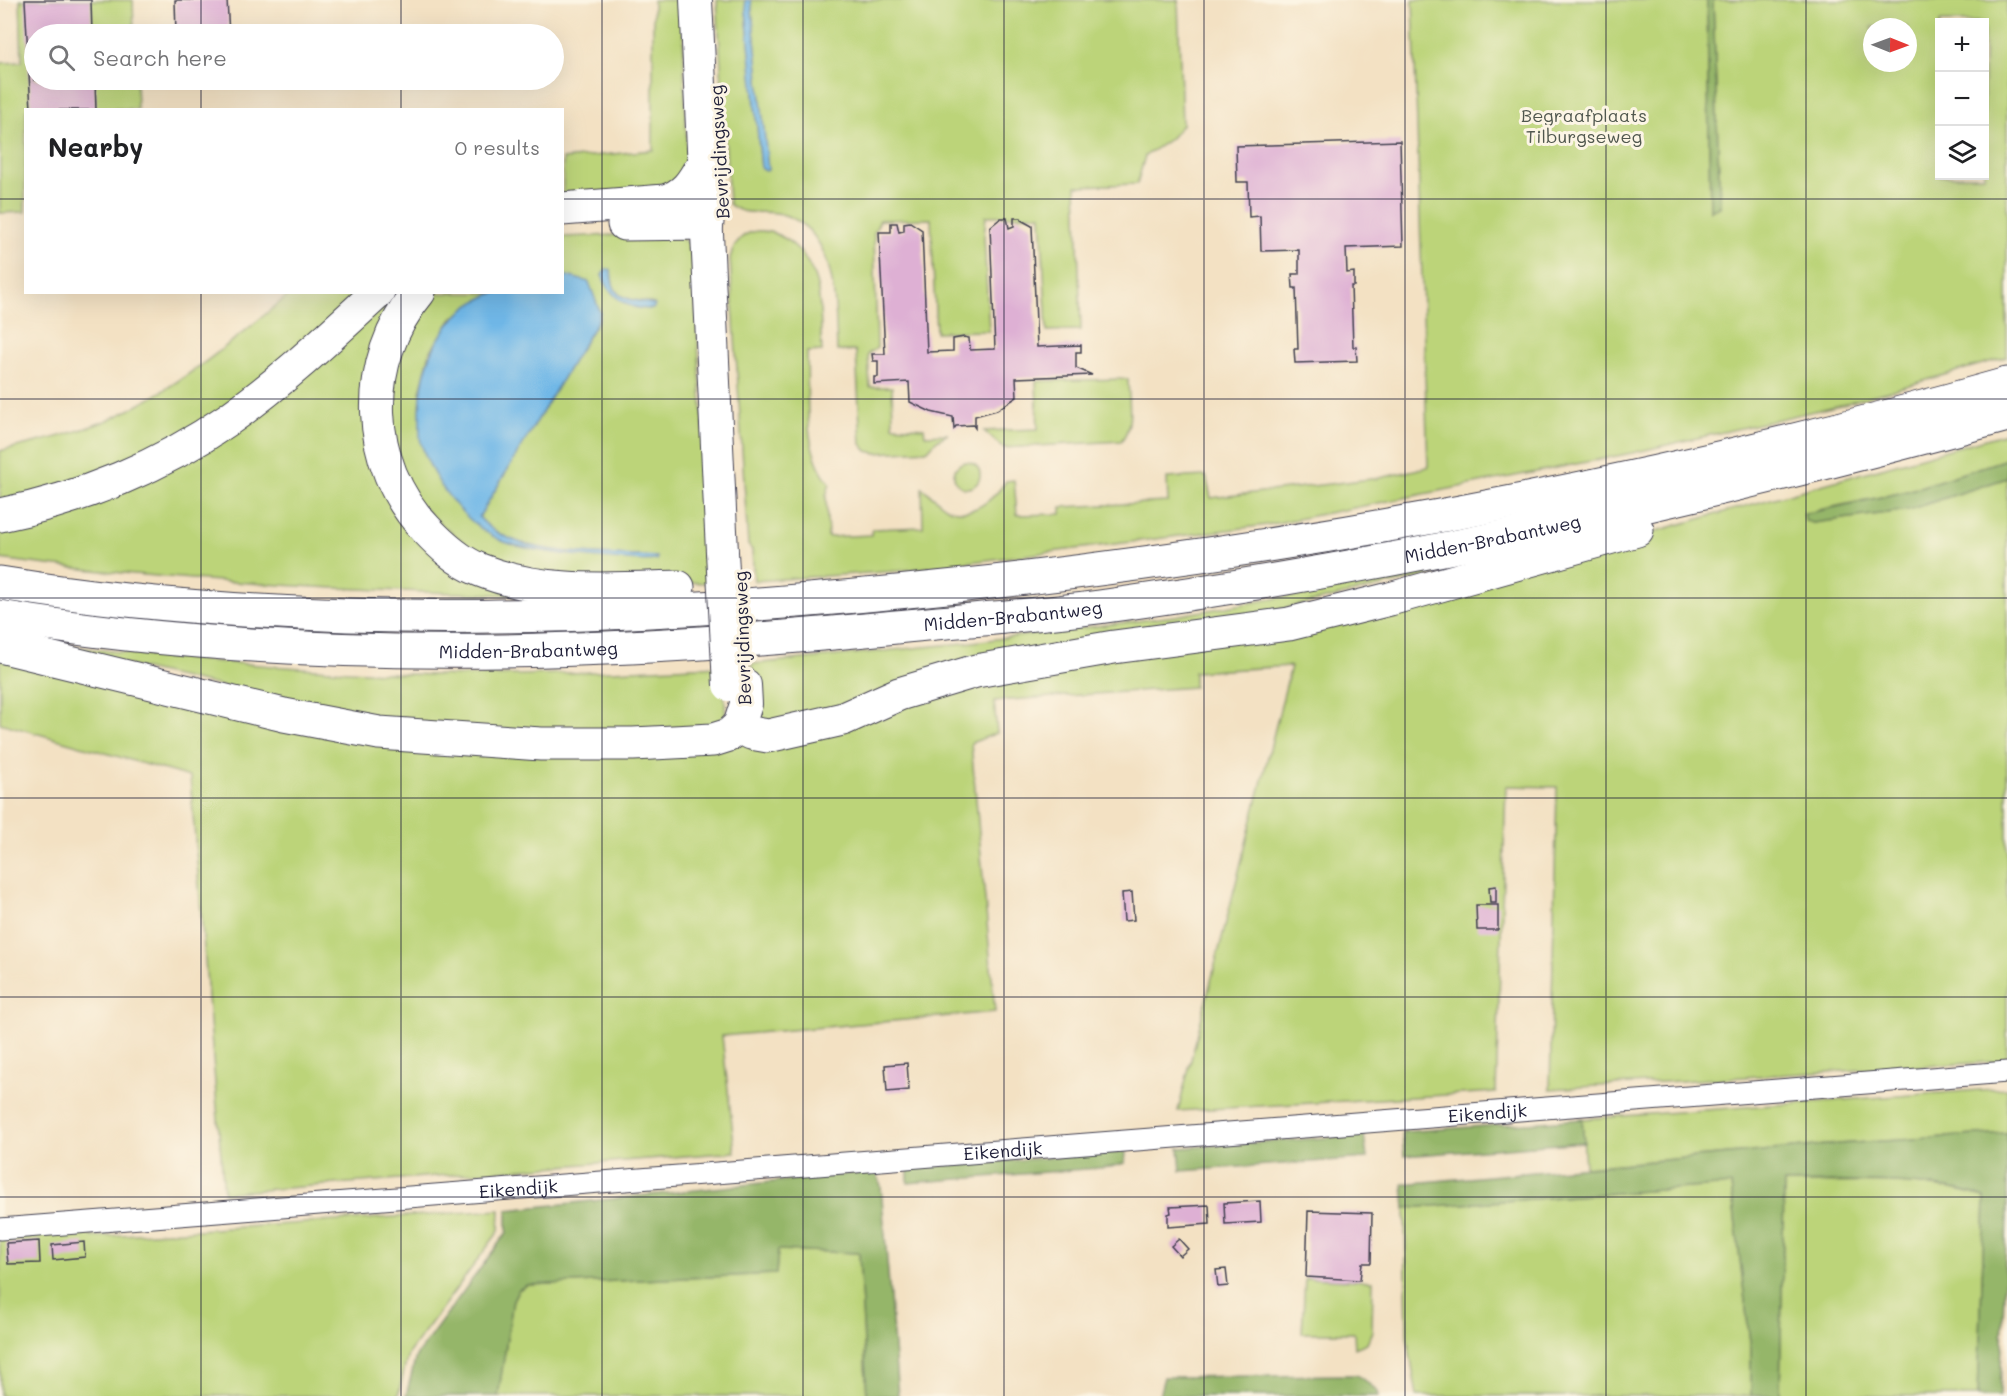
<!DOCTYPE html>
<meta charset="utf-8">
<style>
:root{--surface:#fff;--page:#f2f2f2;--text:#202124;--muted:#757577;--line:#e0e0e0}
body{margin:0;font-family:Mali,sans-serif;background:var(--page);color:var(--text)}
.controls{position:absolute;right:18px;top:18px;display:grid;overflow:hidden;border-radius:0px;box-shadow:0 6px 24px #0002}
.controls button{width:54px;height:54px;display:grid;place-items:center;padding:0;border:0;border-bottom:2px solid var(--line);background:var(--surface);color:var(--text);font:30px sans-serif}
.compass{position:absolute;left:1863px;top:18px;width:54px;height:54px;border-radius:50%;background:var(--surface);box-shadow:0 6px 24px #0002;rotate:91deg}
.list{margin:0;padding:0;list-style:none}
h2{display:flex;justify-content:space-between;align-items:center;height:78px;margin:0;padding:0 24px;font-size:26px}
h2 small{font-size:20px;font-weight:400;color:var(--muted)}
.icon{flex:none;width:33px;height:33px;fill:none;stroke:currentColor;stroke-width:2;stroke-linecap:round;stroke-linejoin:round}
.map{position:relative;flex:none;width:2007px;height:1396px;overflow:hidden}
.search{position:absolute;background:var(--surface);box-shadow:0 6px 24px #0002;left:24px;top:24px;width:540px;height:66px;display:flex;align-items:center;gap:15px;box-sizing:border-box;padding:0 21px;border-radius:33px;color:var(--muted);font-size:22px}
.panel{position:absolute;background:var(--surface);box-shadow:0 6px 24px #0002;left:24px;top:108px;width:540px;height:186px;border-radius:0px}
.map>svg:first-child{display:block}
</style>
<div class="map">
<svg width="2007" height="1396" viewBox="0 0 2007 1396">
<rect width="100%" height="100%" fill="#fcf5e5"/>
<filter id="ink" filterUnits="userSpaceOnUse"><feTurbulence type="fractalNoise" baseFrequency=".0167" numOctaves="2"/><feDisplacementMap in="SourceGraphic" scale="12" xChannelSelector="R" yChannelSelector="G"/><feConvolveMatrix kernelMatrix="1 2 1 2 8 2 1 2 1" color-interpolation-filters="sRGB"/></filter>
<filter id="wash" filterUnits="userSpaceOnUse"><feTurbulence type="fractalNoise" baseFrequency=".008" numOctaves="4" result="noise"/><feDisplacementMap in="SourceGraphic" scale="24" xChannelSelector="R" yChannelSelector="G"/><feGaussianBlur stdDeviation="1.35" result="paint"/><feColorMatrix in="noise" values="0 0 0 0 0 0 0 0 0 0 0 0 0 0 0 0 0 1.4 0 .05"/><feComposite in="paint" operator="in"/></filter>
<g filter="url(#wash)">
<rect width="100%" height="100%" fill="#f3e1c3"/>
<!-- green -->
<g fill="#bcd479" stroke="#6f7b5a" stroke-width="1.5" fill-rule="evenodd">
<polygon points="20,0 133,0 134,34 34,34 34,80 136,80 137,109 26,110 25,212 0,213 0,63 22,62"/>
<polygon points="653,0 682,0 687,156 682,172 673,184 563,200 563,159 653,150"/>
<path d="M 717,0 L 745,0 L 761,168 L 766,171 L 768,170 L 751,0 L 1178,0 L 1182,125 L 1170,139 L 1145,156 L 1137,184 L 1076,186 L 1081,330 L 1047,331 L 1041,215 L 986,216 L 984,237 L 989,331 L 936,332 L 931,219 L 880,220 L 874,233 L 877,348 L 868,354 L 870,387 L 892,387 L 893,426 L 924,428 L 925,435 L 948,434 L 937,440 L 928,450 L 875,453 L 867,451 L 861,444 L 856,351 L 837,351 C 835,302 838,226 777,213 C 759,210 744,217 729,204 Z"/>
<path d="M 1413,0 L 1707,0 L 1710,210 L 1720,207 L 1713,0 L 2007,0 L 2007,357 L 1840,405 L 1632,453 L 1267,525 L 898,571 L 754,581 L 752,550 L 748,545 L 730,258 C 734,244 742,232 758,231 C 785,229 809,256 816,282 C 822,303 820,329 822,351 L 807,352 C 809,394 801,450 830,483 L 826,496 L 828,537 L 871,535 L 872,529 L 923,527 L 922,488 C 932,494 939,504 949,509 C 973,518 994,499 1006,481 L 1014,480 L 1017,515 L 1061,514 L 1061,507 L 1168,502 L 1167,478 L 1206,476 L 1211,498 L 1380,478 L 1428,467 ZM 1940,22 L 1984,22 L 1984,176 L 1940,176 ZM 1872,27 L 1908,27 L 1908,63 L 1872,63 Z"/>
<path d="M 672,233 L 692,245 L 713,583 L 535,579 L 484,564 L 407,493 L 385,401 L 394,353 L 434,293 L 496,293 L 453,317 L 430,352 L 420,392 L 463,511 L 500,540 L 518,546 L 550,552 L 657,560 L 657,557 C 605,553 514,559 479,517 L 598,320 L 589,282 L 563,275 L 563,237 ZM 611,270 C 612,304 630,297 654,304 L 653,308 C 625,310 619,296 602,276 Z"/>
<path d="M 291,293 L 367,293 L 184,439 L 0,508 L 0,451 C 42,441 89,431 127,411 C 188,380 239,336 291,293 Z"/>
<path d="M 387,293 L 412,293 L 395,316 L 384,483 L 538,596 C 357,590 179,583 0,559 L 0,522 L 118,486 Z"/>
<path d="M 1128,379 C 1128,399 1135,425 1121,441 L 1003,448 L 984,431 L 1038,429 L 1036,381 Z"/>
<polygon points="2007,433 2007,459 1904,492 1819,510 1813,523 1908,510 2007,478 2007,1061 1550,1089 1557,787 1506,786 1496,1092 1178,1111 1291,666 1194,672 1194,687 994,701 997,733 971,743 995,1012 722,1036 735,1152 224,1193 190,777 0,723 0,651 261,715 593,750 912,697 1549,561"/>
<circle cx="967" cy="475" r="13"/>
<polygon points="1516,556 764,726 753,714 752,664 965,643 1175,616"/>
<path d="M 9,639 C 150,657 291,670 433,675 C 529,678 627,669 723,666 L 726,722 L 719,729 L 429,732 Z"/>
<polygon points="2007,1088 2007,1133 1838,1144 1585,1167 1582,1119"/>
<path d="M 1784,1183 C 1849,1184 1923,1176 1985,1198 L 1978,1396 L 1780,1396 Z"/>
<polygon points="1731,1185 1751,1350 1751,1396 1417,1396 1407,1336 1405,1208"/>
<polygon points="500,1210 499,1231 408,1354 398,1396 0,1396 0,1237 91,1232 92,1237"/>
<polygon points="778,1250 859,1253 867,1396 498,1396 513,1300 518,1290 527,1285 776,1274"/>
<polygon points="1305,1278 1373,1281 1372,1331 1367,1343 1355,1348 1354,1333 1302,1333"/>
</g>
<!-- forest -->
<g fill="#95b669" stroke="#5c6c52" stroke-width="1.5">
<polygon points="1707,0 1713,0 1720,207 1710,211"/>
<polygon points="2007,459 2007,478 1908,510 1813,523 1805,521 1804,514 1904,492"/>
<polygon points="1582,1119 1584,1142 1404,1156 1402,1132"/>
<path d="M 2007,1133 L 2007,1216 L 2000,1396 L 1978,1396 L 1985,1198 C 1938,1178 1838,1182 1784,1183 L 1780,1396 L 1751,1396 L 1751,1350 L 1731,1185 L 1405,1208 L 1403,1184 L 1838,1144 Z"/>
<polygon points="1364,1135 1367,1158 1181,1171 1179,1148"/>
<polygon points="1126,1152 1125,1163 1111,1167 908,1183 908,1168"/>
<polygon points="876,1171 881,1186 898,1396 867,1396 859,1253 778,1250 776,1274 527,1285 518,1290 513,1300 498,1396 406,1396 416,1356 507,1232 507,1210"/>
<polygon points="1357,1375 1378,1391 1379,1396 1159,1396 1164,1377"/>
</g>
<!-- water -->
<g fill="#70b7e7" stroke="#496c91" stroke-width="1.5">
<polygon points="745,0 751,0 768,170 766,171 761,168"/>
<path d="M 606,269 L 611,270 C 612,305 631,297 655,305 L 653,309 C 628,310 611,299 602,275 Z"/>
<path d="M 563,275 L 589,282 L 600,312 L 598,320 L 479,517 C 513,559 606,553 657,557 L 657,560 C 630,563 523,552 500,540 C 464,523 432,481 421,443 C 419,435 420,425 420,416 C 420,363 441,312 494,293 C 507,289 547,292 562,292 Z"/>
</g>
<g id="blocks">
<!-- building -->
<g fill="#deb0d4">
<polygon points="25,0 91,0 92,34 34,34 34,80 95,80 96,110 31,110"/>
<polygon points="175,0 227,0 229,34 176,34"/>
<polygon points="1400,141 1403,246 1346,248 1347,273 1354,272 1354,286 1351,286 1353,347 1356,347 1357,361 1295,363 1294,349 1298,349 1296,288 1293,288 1292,274 1299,274 1299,250 1261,251 1260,216 1249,217 1248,182 1237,182 1236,146"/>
<polygon points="1001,218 1007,218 1009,228 1014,226 1014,218 1021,218 1021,220 1032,226 1037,347 1081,345 1081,352 1076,352 1076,368 1092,375 1016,378 1017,397 997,410 975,416 975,428 973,425 956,426 954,429 953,417 931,412 910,402 909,382 874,384 874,377 878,377 878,361 873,361 872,354 885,354 879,232 891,232 891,223 897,223 899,232 904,231 904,223 910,222 922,230 927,352 953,351 953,339 964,337 969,338 970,350 995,349 990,227"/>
<polygon points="1496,886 1496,903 1490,903 1489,887"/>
<polygon points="1132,892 1134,920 1124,921 1122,893"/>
<polygon points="1476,905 1498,905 1498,930 1477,930"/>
<polygon points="907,1063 909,1090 887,1092 885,1065"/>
<polygon points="1260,1201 1261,1222 1225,1224 1224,1203"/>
<polygon points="1209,1205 1210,1224 1168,1227 1168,1214 1171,1213 1170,1207"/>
<polygon points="1308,1211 1372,1213 1371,1263 1362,1263 1360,1280 1306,1277"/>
<polygon points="1179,1239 1188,1249 1180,1256 1171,1246"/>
<polygon points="39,1241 40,1263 8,1264 6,1243"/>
<polygon points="84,1242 85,1257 53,1260 52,1245"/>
<polygon points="1226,1269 1228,1286 1218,1287 1216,1270"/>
</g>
</g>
</g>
<g filter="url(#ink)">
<use href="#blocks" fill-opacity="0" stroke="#413f4f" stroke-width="1.5"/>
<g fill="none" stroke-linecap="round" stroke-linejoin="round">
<!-- street casing -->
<g stroke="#413f4f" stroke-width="23">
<g id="street">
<path id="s1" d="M 0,1229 L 2007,1072"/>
</g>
</g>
<!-- secondary casing -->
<g stroke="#413f4f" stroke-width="34">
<g id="secondary">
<polyline points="696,0 722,552"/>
<polyline points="739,726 746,704 745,685"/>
</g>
</g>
<!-- highway casing -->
<g stroke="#413f4f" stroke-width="35">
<g id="highway">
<path d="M 562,209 L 665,201 C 687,194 693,181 704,162"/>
<polyline points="624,224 707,223"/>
<path d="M 419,292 C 361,361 364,464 426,529 C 441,545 458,561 480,570 C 542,595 612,589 678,587"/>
<path d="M 0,515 C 81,499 162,466 229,419 C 283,381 330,336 378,292"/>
<path d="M 0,583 C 316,634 639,620 956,586 C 1311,548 1664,481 2007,384"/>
<path id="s2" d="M 0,617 C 296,665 598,657 896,627 C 963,620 1031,616 1099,607 C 1406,565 1708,496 2007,415"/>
<polyline points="0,646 284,715 379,733 541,744 633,744 713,740 729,735 739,726 751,733 768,736 843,719 899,694 976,671 1114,647 1289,624 1390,599 1637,530"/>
</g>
</g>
<!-- street -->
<use href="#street" stroke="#fff" stroke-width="21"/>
<!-- secondary -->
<use href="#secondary" stroke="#fff" stroke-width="32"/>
<!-- highway -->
<use href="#highway" stroke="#fff" stroke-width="33"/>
<!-- secondary-bridge casing -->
<g stroke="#413f4f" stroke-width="34" stroke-linecap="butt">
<polyline id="secondary-bridge" points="722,552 729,685"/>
</g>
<!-- secondary-bridge -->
<use href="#secondary-bridge" stroke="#fff" stroke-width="32"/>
</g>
</g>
<!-- grid -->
<path fill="none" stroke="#22223b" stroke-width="1.5" stroke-opacity="0.55" d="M 201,0 L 201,34M 401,0 L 401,34M 602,0 L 602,1396M 803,0 L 803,1396M 1004,0 L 1004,1396M 1204,0 L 1204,1396M 1405,0 L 1405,1396M 1606,0 L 1606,1396M 1806,0 L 1806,1396M 201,80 L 201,110M 401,80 L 401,110M 0,199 L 26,199M 562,199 L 2007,199M 201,292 L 201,1396M 401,292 L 401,1396M 0,399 L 2007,399M 0,598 L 2007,598M 0,798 L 2007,798M 0,997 L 2007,997M 0,1197 L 2007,1197"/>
<g text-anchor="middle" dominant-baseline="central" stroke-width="6" stroke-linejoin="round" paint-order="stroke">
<!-- park labels -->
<g font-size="18" fill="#50574e" stroke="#fcf5e5">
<text x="1584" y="115">Begraafplaats<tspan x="1584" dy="21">Tilburgseweg</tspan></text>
</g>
<!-- street labels -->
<g font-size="18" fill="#22223b" stroke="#fcf5e5">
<text transform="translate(719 152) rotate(-93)">Bevrijdingsweg</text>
<text stroke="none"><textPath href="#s2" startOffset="1502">Midden-Brabantweg</textPath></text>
<text stroke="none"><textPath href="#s2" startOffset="1016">Midden-Brabantweg</textPath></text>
<text transform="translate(742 638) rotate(-92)">Bevrijdingsweg</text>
<text stroke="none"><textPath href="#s2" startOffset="530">Midden-Brabantweg</textPath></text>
<text stroke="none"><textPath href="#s1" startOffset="1492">Eikendijk</textPath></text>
<text stroke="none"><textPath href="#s1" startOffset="1006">Eikendijk</textPath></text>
<text stroke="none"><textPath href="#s1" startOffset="520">Eikendijk</textPath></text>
</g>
</g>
</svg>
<div class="controls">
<button>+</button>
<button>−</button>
<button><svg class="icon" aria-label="layers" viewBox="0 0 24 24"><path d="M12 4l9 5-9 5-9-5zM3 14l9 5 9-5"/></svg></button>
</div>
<svg class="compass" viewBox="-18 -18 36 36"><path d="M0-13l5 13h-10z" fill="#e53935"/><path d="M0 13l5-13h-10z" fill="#757577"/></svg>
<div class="search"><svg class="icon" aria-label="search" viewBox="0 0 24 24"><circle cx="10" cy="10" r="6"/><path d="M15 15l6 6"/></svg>Search here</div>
<section class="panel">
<h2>Nearby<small>0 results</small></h2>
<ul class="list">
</ul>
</section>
</div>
